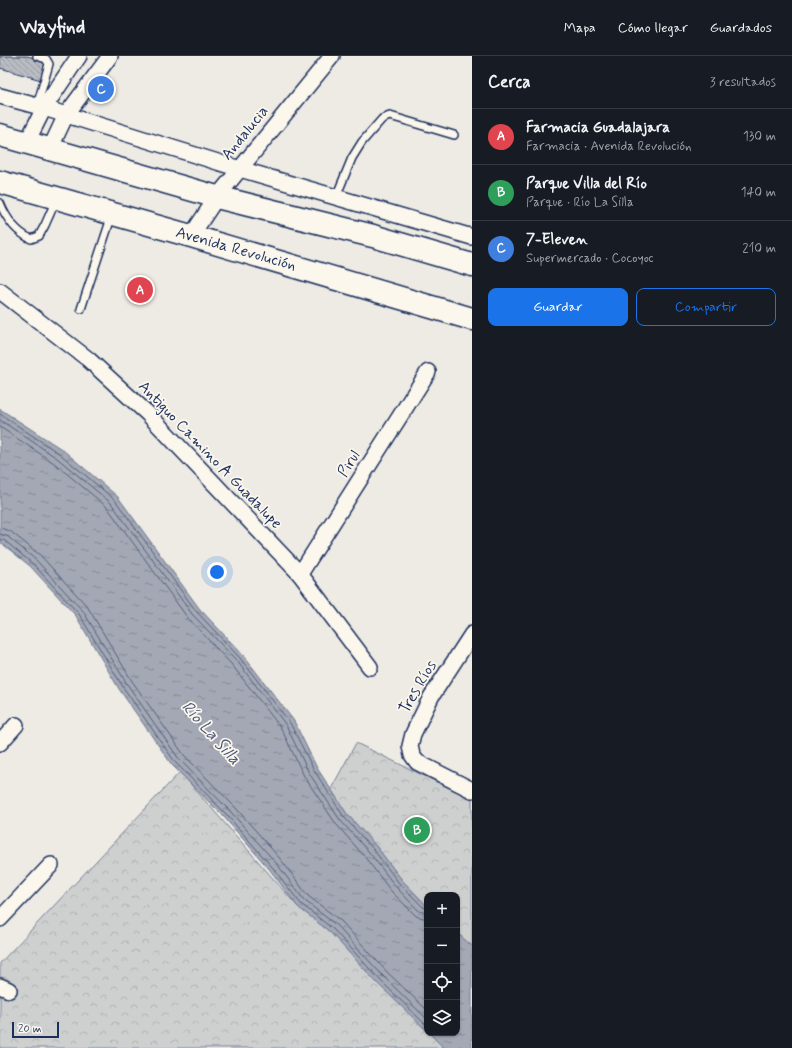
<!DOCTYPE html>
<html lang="es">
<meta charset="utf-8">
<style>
:root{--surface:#171b24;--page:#20242c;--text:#f1f3f6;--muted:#9ea1a6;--line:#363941;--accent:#1a73e8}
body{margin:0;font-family:Mynerve,sans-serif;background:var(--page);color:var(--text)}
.controls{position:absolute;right:12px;bottom:12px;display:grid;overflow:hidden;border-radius:8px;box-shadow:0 1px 3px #0004}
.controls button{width:36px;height:36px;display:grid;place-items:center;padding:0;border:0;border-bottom:1px solid var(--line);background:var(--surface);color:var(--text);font:20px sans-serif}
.scale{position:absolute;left:12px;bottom:10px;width:47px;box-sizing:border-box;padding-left:4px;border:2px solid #1b2f5e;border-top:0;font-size:11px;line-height:14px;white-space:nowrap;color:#1b2f5e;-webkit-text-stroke:3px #fbf7ec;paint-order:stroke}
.you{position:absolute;left:217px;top:516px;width:14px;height:14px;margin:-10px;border:3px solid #fff;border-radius:50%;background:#1a73e8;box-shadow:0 0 0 6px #1a73e833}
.badge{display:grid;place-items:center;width:26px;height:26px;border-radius:50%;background:var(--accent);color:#fff;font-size:13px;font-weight:700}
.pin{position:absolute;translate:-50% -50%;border:2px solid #fff;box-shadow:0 1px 4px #0006}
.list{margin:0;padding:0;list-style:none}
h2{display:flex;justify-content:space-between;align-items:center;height:52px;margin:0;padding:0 16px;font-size:17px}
h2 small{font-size:13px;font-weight:400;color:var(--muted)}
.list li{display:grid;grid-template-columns:26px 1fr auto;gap:12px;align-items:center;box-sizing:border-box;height:56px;padding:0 16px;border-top:1px solid var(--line)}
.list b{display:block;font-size:15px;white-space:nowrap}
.list p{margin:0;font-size:13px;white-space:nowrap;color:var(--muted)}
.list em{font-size:13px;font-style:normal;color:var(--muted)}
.actions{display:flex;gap:8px;padding:12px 16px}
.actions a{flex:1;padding:9px 0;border:1px solid var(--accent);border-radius:8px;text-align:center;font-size:14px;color:var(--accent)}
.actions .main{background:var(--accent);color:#fff}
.icon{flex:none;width:22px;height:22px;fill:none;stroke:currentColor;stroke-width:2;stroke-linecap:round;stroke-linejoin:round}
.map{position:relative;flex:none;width:472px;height:992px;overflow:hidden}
header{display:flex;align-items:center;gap:24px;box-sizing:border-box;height:56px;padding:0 20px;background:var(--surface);border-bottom:1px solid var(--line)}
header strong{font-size:19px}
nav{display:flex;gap:22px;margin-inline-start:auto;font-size:14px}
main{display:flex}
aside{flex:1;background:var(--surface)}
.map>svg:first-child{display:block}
</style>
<header>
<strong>Wayfind</strong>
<nav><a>Mapa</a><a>Cómo llegar</a><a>Guardados</a></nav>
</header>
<main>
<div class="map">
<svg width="472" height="992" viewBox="0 0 472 992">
<defs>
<pattern id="forest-crowns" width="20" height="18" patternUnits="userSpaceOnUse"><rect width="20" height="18" fill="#cecfcf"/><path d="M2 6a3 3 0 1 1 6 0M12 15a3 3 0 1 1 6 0" fill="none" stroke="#b0b2b4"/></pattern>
<pattern id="water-ripples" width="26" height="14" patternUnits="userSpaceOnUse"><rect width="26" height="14" fill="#a3a8b4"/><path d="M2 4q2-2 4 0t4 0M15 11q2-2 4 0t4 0" fill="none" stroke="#848996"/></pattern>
<pattern id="building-back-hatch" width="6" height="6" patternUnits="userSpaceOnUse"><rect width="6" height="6" fill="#b9bcc3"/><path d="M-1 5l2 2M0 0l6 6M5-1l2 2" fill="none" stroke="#9699a2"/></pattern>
</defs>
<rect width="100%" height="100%" fill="#eeebe4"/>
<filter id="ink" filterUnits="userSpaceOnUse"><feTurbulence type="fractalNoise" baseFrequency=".025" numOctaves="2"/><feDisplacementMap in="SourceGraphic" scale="8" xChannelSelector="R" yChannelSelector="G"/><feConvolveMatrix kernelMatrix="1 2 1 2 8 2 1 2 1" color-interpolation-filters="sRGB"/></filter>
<g filter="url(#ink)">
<!-- forest -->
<g fill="url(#forest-crowns)" stroke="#747f96">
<polygon points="356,687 472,743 472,890 457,877 457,839 427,839 427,850 402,824 376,790 347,758 331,733"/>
<polygon points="180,716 298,851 330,876 353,901 427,974 427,977 430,977 447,992 0,992 0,907"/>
</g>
<!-- water -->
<g fill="url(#water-ripples)" stroke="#6d7892">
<polygon points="0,353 63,394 118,441 199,552 243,599 294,665 317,712 347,758 376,790 402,824 427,850 427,975 377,927 330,876 298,851 270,814 223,760 172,709 119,633 76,560 30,510 0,486"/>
<polygon points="457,877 472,890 472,992 444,992 429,977 457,977"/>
</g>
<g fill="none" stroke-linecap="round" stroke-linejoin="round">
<!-- shore -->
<g stroke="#515f80" stroke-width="1">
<polyline points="0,358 60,398 115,444 196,555 240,602 290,667 314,714 344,761 373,793 399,827 423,851 427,852"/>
<polyline points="0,364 57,402 111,447 192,558 237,605 286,669 309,717 340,764 369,796 396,831 419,855 427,857"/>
<polyline points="0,371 54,407 107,451 187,561 232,609 281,672 304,720 336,768 364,800 391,835 416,860 427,863"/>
<polyline points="0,472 10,475 40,499 87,550 132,625 184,699 235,751 282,805 308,840 341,865 387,916 427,954"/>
<polyline points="0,478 7,480 36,504 83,555 127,628 179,703 230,755 277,808 304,844 336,869 383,920 427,963"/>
<polyline points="0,484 4,484 33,508 79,558 123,631 175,706 226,758 273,812 301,848 333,873 380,924 427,970"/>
</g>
</g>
<!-- building -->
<polygon fill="url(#building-back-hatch)" stroke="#1b2f5e" points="0,0 27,0 46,5 41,24 0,12"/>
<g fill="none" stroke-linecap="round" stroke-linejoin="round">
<!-- lane casing -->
<g stroke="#1b2f5e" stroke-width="10">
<g id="lane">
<polyline points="37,0 46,3 49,8 37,50"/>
<polyline points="336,141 352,102 362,86 382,63 390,60 454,79"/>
<path d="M 0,147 C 6,162 16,176 31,183 L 39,180 L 45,169 L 56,144"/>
<polyline points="81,253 112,159"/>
</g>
</g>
<!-- street casing -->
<g stroke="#1b2f5e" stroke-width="18">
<g id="street">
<polyline points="0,40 44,52 240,113 472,181"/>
<polyline points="27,86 44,52 79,0"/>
<polyline points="50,93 66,59 110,0"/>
<polyline points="191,180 217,141 332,0"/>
<polyline points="0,235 88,303 148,358 300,518 370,611"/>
<polyline points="300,518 428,316"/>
<polyline points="472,578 431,641 413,678 410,690 412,699 417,706 472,734"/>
<polyline points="0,687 16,669"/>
<polyline points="0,863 51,809"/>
<polyline points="0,930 9,934"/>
</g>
</g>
<!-- primary casing -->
<g stroke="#1b2f5e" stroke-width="25">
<g id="primary">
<polyline points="0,79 217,141 373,180 472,209"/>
<polyline points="0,126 191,180 472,263"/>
</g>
</g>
<!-- lane -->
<use href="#lane" stroke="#fbf7ec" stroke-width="7"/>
<!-- street -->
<use href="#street" stroke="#fbf7ec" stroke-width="15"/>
<!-- primary -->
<use href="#primary" stroke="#fbf7ec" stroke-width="22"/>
</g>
</g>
<g text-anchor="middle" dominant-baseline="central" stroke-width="3.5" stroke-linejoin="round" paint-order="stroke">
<!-- street labels -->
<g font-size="16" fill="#1b2f5e" stroke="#fbf7ec">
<text transform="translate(245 77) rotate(-51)">Andalucia</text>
<text transform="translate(236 193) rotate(16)">Avenida Revolución</text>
<text transform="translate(210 399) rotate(46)">Antiguo Camino A Guadalupe</text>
<text transform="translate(349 408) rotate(-58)">Pirul</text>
<text transform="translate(418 631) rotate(-60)">Tres Ríos</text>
</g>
<!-- water labels -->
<g font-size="17" font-style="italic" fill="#445378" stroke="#fbf7ec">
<text transform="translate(211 677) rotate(48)">Río La Silla</text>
</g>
</g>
</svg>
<div class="controls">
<button>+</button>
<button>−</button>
<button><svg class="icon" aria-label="locate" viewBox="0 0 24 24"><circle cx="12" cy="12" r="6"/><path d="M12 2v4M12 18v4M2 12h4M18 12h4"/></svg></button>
<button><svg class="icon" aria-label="layers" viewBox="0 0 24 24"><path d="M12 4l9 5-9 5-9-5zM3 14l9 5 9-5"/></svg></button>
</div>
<div class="scale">20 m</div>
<div class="you"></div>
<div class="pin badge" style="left:140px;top:234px;background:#e0444e">A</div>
<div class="pin badge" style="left:417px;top:774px;background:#2e9e5b">B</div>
<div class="pin badge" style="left:101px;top:33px;background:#3f7fe0">C</div>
</div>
<aside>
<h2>Cerca<small>3 resultados</small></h2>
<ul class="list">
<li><span class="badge" style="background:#e0444e">A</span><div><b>Farmacia Guadalajara</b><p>Farmacia · Avenida Revolución</p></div><em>130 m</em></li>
<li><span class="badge" style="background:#2e9e5b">B</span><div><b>Parque Villa del Río</b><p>Parque · Río La Silla</p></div><em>140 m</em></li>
<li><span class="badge" style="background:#3f7fe0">C</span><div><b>7-Eleven</b><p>Supermercado · Cocoyoc</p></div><em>210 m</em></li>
</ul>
<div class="actions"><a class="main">Guardar</a><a>Compartir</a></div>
</aside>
</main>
